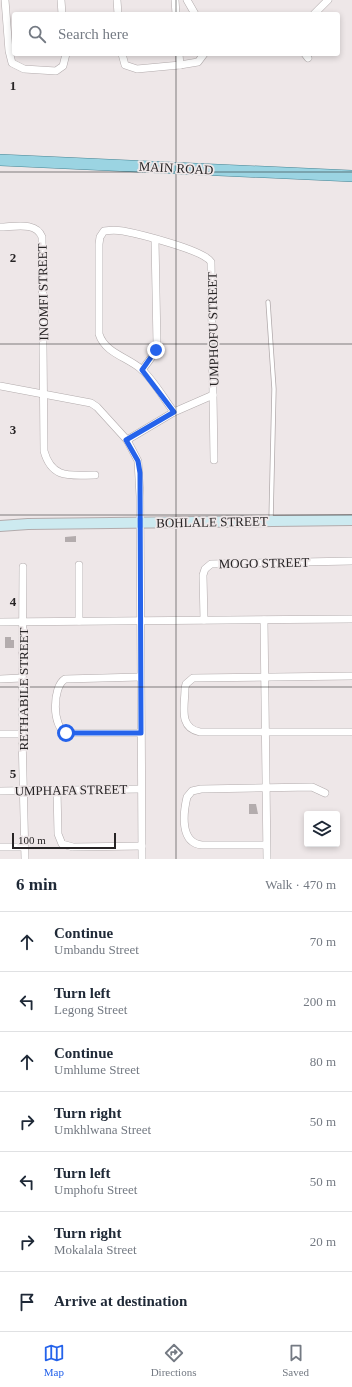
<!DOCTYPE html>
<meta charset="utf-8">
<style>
:root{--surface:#fff;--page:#f2f2f3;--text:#1f2937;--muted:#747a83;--line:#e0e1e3;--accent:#2563eb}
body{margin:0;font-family:"Times New Roman",serif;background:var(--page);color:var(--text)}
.controls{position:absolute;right:12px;bottom:12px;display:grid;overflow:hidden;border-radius:4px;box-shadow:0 2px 6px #0003}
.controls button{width:36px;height:36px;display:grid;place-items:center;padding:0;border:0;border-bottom:1px solid var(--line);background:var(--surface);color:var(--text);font:20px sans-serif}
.scale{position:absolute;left:12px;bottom:10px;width:104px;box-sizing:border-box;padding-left:4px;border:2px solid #272425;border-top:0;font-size:11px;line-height:14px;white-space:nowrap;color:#272425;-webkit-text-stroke:3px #eee7e8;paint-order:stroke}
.stop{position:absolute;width:12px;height:12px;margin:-9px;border:3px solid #2563eb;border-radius:50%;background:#fff}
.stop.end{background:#2563eb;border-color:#fff;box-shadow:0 1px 4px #0008}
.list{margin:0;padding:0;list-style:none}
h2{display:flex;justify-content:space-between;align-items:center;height:52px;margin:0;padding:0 16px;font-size:17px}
h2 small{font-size:13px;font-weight:400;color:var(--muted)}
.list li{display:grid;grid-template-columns:26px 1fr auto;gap:12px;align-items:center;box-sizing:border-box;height:60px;padding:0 16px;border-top:1px solid var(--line)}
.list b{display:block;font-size:15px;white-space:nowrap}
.list p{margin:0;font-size:13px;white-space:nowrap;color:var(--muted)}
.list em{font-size:13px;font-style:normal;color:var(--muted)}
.icon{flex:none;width:22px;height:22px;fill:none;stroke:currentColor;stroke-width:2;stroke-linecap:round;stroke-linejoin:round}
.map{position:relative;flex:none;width:352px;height:859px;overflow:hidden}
.search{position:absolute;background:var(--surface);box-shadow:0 2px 6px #0003;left:12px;right:12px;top:12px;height:44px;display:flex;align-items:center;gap:10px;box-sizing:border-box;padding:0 14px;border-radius:4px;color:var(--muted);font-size:15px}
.sheet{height:472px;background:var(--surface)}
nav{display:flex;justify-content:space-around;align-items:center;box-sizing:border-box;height:56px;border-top:1px solid var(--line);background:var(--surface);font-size:11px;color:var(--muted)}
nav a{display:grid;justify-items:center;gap:2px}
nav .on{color:var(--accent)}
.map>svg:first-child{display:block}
</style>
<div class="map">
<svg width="352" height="859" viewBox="0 0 352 859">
<rect width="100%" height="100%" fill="#eee7e8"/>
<!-- building -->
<g fill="#b3acad">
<polygon points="76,536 76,542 65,542 65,537"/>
<polygon points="5,637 11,637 11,640 14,640 14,648 5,648"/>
<polygon points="249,804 256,804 258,814 249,814"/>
</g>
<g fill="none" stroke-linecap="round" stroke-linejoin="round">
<!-- lane casing -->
<g stroke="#b2abac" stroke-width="5">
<polyline id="lane" points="268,302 274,389 271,520"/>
</g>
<!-- street casing -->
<g stroke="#b2abac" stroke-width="8">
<g id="street">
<polyline points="5,0 9,51 12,63 24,69 56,71 63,66 66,54"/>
<polyline points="61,0 62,14"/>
<polyline points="117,0 118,14"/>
<polyline points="175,0 176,14"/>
<polyline points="187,0 195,14"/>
<polyline points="314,14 328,0"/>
<polyline points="122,54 125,65 137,69 180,65 179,54"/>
<polyline points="305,54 308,58"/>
<polyline points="180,65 198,62 204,54"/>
<path d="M 0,227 C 14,227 36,221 42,237 L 44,451 C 52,480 71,475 95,475"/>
<polyline points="142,370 154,354 157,344 155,240"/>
<polyline points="0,386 91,403 97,407 127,440 138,461 140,496 142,859"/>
<path d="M 174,412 C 164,399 153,379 141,369 C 127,357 105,353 99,334 L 99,244 L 100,237 L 104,231 C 111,230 117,230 123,231 C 139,234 204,250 211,262 L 214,460"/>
<polyline points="127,440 174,412 213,395"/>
<polyline points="79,565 79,621"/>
<polyline points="23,567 22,734 25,859"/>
<polyline points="204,620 203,575 205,569 211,564 352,561"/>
<polyline points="264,620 267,859"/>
<polyline points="0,622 352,619"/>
<path d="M 352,676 L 193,678 L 186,684 L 185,688 C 185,706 178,728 200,732 L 352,732"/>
<path d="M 140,677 L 65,679 C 52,687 52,727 66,733 L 141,733"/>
<polyline points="0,679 22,678"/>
<polyline points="0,734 22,734"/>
<polyline points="57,790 58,834 62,844 73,847 142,846"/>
<polyline points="0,791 141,789"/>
<path d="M 266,845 L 202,845 C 180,843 183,814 187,797 L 192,791 L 201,789 L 312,787 L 325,793"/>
<polyline points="0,847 25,847"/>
</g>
</g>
<!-- secondary casing -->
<g stroke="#b2abac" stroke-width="12">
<polyline id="secondary" points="0,526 28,524 352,520"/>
</g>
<!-- primary casing -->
<g stroke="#488493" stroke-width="12">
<polyline id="primary" points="0,160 352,176"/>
</g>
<!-- lane -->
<use href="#lane" stroke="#fff" stroke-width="3.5"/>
<!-- street -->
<use href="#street" stroke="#fff" stroke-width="7"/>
<!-- secondary -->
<use href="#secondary" stroke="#cdeaf0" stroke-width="10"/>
<!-- primary -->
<use href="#primary" stroke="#9bd4e2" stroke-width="11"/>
</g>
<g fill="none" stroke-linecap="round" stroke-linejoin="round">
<!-- route -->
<polyline stroke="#2563eb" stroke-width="5" points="66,733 141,733 140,473 138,461 126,440 174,412 142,370 156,350"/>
</g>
<!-- grid -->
<path fill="none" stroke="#272425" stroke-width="1" stroke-opacity="0.55" d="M 176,0 L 176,14M 176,54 L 176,859M 0,172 L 352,172M 0,344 L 352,344M 0,515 L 352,515M 0,687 L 352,687"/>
<g text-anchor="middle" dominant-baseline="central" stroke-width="3.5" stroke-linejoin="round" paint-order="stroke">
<!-- street labels -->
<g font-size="13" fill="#272425" stroke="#eee7e8">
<text transform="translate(176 168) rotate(3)">MAIN ROAD</text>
<text transform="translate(43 292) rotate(-91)">INOMFI STREET</text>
<text transform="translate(213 329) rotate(-91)">UMPHOFU STREET</text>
<text transform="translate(212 522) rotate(-1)">BOHLALE STREET</text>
<text transform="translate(264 563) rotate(-1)">MOGO STREET</text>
<text transform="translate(23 689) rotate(-90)">RETHABILE STREET</text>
<text transform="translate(71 790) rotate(-1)">UMPHAFA STREET</text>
</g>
</g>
<g font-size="13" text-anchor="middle" font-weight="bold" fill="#272425" stroke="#eee7e8" stroke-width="3.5" stroke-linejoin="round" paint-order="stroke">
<text x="13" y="90">1</text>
<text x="13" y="262">2</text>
<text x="13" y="434">3</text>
<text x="13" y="606">4</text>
<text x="13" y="778">5</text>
</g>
</svg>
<div class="controls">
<button><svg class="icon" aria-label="layers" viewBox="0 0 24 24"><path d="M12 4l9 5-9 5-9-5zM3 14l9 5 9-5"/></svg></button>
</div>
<div class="scale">100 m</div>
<div class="stop" style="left:66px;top:733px"></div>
<div class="stop end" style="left:156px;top:350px"></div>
<div class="search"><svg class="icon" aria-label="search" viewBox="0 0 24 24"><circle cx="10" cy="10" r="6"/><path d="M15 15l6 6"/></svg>Search here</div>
</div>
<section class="sheet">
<h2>6 min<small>Walk · 470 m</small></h2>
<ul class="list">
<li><svg class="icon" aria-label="ahead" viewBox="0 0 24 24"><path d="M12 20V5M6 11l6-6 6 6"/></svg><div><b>Continue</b><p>Umbandu Street</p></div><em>70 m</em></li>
<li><svg class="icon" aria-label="left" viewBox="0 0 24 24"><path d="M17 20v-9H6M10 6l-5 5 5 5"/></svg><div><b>Turn left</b><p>Legong Street</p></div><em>200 m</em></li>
<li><svg class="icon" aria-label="ahead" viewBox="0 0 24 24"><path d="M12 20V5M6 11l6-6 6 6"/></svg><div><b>Continue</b><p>Umhlume Street</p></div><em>80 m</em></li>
<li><svg class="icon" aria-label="right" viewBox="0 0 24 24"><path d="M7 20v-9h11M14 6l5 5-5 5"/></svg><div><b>Turn right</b><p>Umkhlwana Street</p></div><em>50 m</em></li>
<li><svg class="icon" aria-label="left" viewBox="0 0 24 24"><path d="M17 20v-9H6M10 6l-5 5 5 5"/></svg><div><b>Turn left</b><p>Umphofu Street</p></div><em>50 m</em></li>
<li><svg class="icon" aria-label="right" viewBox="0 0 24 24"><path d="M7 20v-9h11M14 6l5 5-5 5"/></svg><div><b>Turn right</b><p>Mokalala Street</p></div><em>20 m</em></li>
<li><svg class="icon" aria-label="arrive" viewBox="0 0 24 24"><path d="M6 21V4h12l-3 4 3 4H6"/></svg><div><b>Arrive at destination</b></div></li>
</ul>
</section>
<nav>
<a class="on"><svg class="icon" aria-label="map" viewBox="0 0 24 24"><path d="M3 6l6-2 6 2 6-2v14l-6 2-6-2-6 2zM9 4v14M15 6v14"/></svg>Map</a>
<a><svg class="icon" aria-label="directions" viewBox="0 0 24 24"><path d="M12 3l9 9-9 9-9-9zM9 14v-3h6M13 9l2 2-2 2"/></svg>Directions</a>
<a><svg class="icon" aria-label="saved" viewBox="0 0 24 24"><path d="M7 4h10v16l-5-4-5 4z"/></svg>Saved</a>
</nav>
